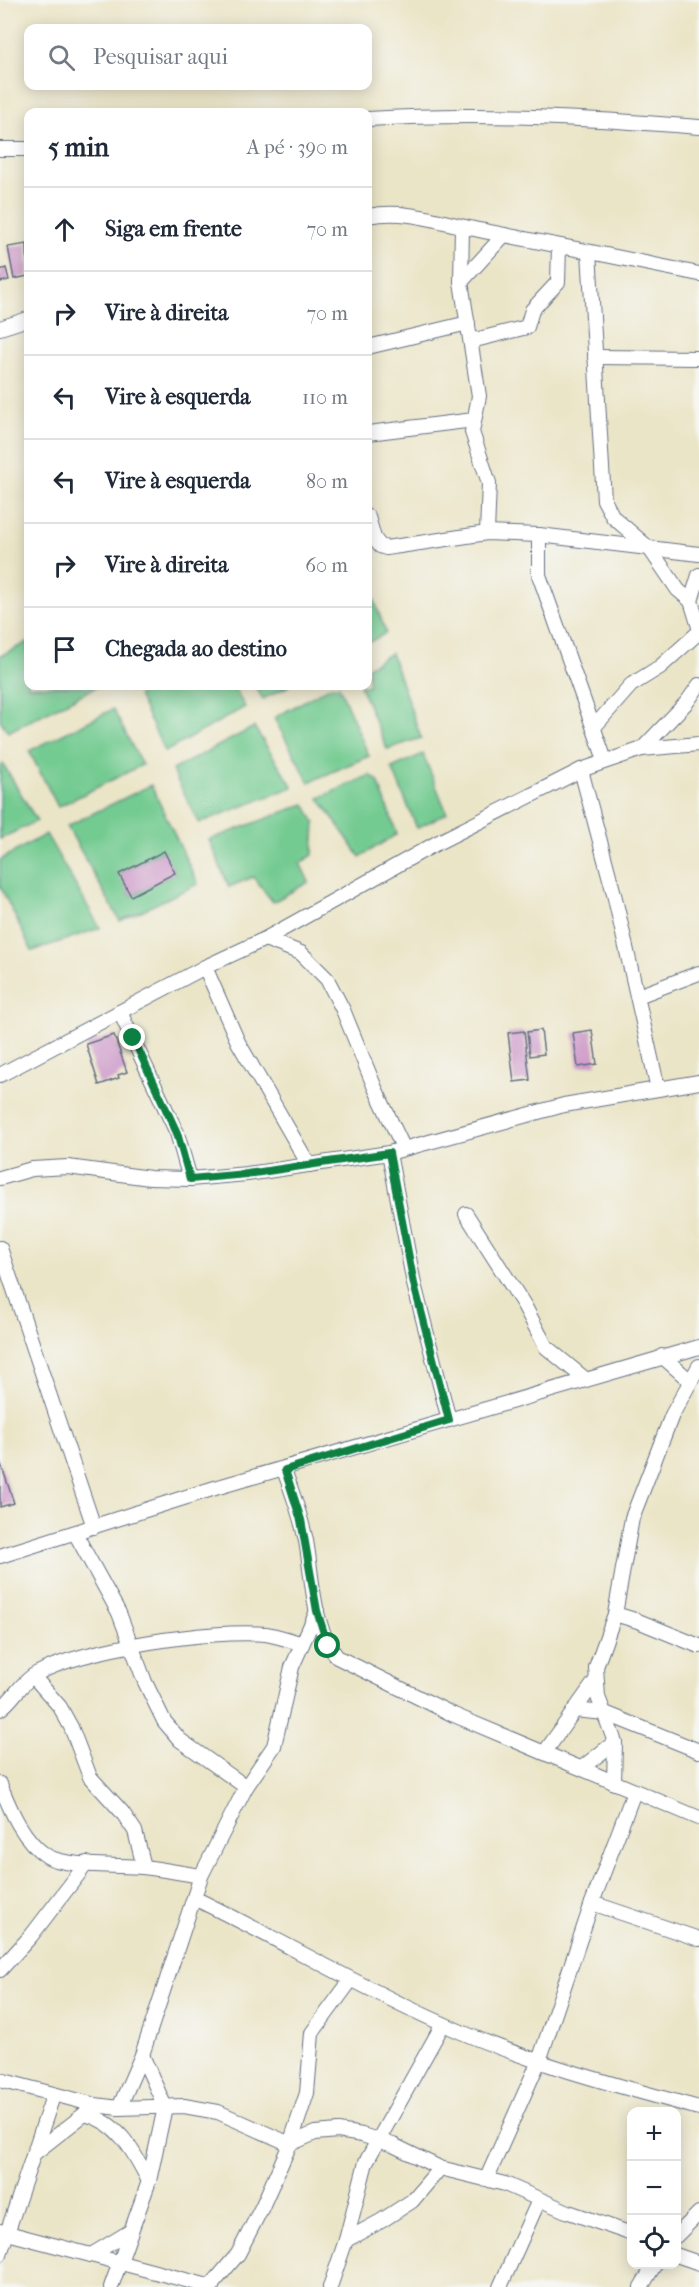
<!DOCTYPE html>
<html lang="pt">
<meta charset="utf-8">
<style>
:root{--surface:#fff;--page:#f2f2f3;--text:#1f2937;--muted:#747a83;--line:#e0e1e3}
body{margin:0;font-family:"IM FELL French Canon",serif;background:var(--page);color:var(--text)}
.controls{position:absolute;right:18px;bottom:18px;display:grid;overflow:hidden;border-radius:12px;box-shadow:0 3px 15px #0003}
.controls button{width:54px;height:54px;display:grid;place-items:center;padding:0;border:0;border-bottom:2px solid var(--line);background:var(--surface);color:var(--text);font:30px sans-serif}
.stop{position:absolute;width:18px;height:18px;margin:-14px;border:4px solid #0b8043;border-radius:50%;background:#fff}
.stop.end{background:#0b8043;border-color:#fff;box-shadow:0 2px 6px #0008}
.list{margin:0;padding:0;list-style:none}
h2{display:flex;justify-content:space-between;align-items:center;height:78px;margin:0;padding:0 24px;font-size:26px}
h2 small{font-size:20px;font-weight:400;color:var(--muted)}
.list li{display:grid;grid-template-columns:39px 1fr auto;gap:18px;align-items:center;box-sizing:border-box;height:84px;padding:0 24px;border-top:2px solid var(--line)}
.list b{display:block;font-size:22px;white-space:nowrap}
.list em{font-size:20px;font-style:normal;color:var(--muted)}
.icon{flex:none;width:33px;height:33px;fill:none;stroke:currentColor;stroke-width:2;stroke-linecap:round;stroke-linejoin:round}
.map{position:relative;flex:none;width:699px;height:2287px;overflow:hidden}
.search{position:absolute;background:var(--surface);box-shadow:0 3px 15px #0003;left:24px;top:24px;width:348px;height:66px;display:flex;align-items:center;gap:15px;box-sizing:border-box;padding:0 21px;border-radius:12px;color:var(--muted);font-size:22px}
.panel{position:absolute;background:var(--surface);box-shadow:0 3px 15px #0003;left:24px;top:108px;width:348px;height:582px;border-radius:12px}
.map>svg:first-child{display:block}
</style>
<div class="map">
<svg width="699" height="2287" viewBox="0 0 699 2287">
<rect width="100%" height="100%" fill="#f6f6f2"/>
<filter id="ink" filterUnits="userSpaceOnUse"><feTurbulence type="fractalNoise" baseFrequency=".0167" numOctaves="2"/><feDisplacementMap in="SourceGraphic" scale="12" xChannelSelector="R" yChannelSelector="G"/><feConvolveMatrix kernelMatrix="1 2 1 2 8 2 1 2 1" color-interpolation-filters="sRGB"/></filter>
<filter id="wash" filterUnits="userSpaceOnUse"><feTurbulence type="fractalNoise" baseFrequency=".008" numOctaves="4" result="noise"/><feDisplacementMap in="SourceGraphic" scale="24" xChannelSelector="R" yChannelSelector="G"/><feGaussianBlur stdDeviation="1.35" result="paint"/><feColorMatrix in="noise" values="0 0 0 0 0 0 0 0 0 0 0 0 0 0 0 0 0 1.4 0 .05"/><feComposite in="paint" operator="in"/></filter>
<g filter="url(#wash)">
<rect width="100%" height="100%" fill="#ebe5c7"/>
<!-- green -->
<g fill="#73cb91" stroke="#477d78" stroke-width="1.5" fill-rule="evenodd">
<polygon points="369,585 386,633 368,643 368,586"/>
<polygon points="28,642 28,686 98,686 8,732 0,720 0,656"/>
<polygon points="391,653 421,738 387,749 360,686 368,686 368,667"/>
<polygon points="155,686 233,686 245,707 165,752 138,695"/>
<polygon points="255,686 289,686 263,699"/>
<polygon points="331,686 339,686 369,756 309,782 274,718"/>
<polygon points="113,709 142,765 58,807 29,751"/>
<polygon points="254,727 293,787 199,823 172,770"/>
<polygon points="423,754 447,813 417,828 392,768"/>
<polygon points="3,764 37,821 0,839 0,766"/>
<polygon points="370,775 378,781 397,834 360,857 319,798"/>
<path d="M 151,785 L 198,884 L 120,921 L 67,826 ZM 163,851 L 175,873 L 131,896 L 120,873 Z"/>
<polygon points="305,804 315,823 313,855 300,863 309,882 273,902 253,877 229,887 209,840"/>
<polygon points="46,834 100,928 32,951 0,886 0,860"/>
</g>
<g id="blocks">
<!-- building -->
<g fill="#cd9ac9">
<polygon points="27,244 28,276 14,279 8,247"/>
<polygon points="6,268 9,280 0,282 0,270"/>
<polygon points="164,851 175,873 131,896 119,874"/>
<polygon points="541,1030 544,1054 530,1056 527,1032"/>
<polygon points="592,1030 597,1064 578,1067 573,1033"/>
<polygon points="524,1031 530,1080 514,1082 508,1033"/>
<polygon points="114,1035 127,1072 118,1075 119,1078 99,1085 86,1044"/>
<polygon points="0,1461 14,1503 0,1507"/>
</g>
</g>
</g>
<g filter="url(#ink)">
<use href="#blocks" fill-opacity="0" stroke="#646f83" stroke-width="1.5"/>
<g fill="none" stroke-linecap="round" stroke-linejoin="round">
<!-- minor casing -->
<g stroke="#646f83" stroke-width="16">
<g id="minor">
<path d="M 368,119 C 479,112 588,118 699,127"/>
<polyline points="0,149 28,149"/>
<path d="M 368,216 C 409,208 444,224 484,231 C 556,245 627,259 699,274"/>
<polyline points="462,227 461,282 479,396 472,432 489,483 487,533"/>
<polyline points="589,252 604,500 613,517 650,549 678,590 691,601 699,627"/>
<polyline points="461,282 504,235"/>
<polyline points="0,328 28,319"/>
<polyline points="471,341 527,327 532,310 558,282 559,247"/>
<polyline points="368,347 468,323"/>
<polyline points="595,357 699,358"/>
<polyline points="368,433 474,420"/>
<polyline points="368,517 374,538 380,546 386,548 487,533 539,535 699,554"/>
<polyline points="539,535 539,575 605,760"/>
<polyline points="691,601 699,575"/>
<polyline points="594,727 631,685 660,667 699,632"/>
<polyline points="642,749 687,702 699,685"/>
<polyline points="581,770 614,894 658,1089"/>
<polyline points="265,939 301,953 327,979 343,1010 375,1088 403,1147"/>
<polyline points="205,967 238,1042 309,1165"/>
<polyline points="638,996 699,973"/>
<polyline points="120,1012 177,1133 190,1179"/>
<polyline points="0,1075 205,967 265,939 435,844 581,770 642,749 699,744"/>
<polyline points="389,1153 414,1284 449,1420"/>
<polyline points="0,1178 32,1169 68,1167 150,1178 190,1179 247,1174 389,1153 564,1105 699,1082"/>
<polyline points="466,1214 524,1305 546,1347 585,1379"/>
<polyline points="0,1248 94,1527"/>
<polyline points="662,1356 689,1380"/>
<path d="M 284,1470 C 293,1494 301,1517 306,1541 C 313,1579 312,1626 337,1657 L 454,1715 L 699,1818"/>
<polyline points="75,1533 119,1613 145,1682 164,1721 180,1740 246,1787"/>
<polyline points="0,1556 215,1488 699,1347"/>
<polyline points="615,1614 638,1621 699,1646"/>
<polyline points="33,1676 60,1707 71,1727 90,1777 122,1812 135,1831 144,1867"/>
<path d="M 0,1709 C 14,1699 21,1682 36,1674 C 84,1648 211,1629 266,1634 C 279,1636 290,1640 302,1644"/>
<polyline points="574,1710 605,1713 699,1751"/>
<polyline points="545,1752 596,1680"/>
<polyline points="583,1767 615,1742"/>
<polyline points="614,1783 615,1742 598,1697 596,1667 615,1614 632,1518 672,1415 699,1366"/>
<path d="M 0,1784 C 10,1809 23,1841 47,1856 C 64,1867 118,1865 142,1867 C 162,1869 181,1873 201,1876"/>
<path d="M 194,1898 C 277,1938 356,1985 441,2023 C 523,2061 612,2084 699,2108"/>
<polyline points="592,1903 699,1939"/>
<polyline points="0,1970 31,1936 87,1863"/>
<polyline points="0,2080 95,2105 119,2108 184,2106 218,2112 290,2144"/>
<polyline points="119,2108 142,2055 201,1876 246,1787 274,1746 292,1667 317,1611"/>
<path d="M 85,2114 C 120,2123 133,2151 149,2181"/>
<polyline points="290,2144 315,2133 338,2131 362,2135 393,2145 440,2168 505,2184 566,2211 632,2234"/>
<polyline points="36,2152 91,2109"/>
<polyline points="486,2180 539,2061 592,1903 634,1792"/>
<polyline points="0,2231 212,2287"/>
<polyline points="676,2236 699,2213"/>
<polyline points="346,2240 381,2221 412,2201 440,2168"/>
<polyline points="0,2254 53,2096"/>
<polyline points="91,2255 131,2231"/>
<polyline points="676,2255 699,2263"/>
<polyline points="111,2287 149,2181 165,2107 142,2055"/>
<polyline points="210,2287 238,2254 262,2207 290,2144 307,2093 312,2033 351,1980"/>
<polyline points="330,2287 346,2240 366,2162 443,2024"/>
<polyline points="500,2287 539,2200"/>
<polyline points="641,2287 655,2264"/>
</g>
</g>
<!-- minor -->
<use href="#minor" stroke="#fff" stroke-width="14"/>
</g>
</g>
<g fill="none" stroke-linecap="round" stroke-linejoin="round" filter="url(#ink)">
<!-- route -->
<polyline stroke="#0b8043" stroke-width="8" points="133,1038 177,1133 190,1179 247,1174 389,1153 414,1284 449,1420 285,1470 301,1520 317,1611 328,1646"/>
</g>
</svg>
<div class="controls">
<button>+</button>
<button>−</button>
<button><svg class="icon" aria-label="locate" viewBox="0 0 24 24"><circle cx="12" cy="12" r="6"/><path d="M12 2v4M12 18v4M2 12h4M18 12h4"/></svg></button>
</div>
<div class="stop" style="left:328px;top:1646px"></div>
<div class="stop end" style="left:133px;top:1038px"></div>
<div class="search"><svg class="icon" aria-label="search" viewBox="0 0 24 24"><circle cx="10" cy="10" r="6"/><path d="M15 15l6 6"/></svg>Pesquisar aqui</div>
<section class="panel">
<h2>5 min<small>A pé · 390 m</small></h2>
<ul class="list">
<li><svg class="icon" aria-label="ahead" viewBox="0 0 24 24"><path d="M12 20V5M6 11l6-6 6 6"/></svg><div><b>Siga em frente</b></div><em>70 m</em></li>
<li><svg class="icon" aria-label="right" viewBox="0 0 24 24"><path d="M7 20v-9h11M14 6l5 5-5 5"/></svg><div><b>Vire à direita</b></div><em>70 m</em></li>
<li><svg class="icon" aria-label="left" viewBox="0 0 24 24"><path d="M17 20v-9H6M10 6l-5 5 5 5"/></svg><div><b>Vire à esquerda</b></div><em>110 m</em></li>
<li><svg class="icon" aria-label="left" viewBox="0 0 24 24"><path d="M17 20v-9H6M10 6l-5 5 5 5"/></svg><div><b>Vire à esquerda</b></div><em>80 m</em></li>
<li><svg class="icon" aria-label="right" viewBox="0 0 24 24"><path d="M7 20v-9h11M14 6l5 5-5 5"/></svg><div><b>Vire à direita</b></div><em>60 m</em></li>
<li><svg class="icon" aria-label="arrive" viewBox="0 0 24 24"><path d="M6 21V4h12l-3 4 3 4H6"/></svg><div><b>Chegada ao destino</b></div></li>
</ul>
</section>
</div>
